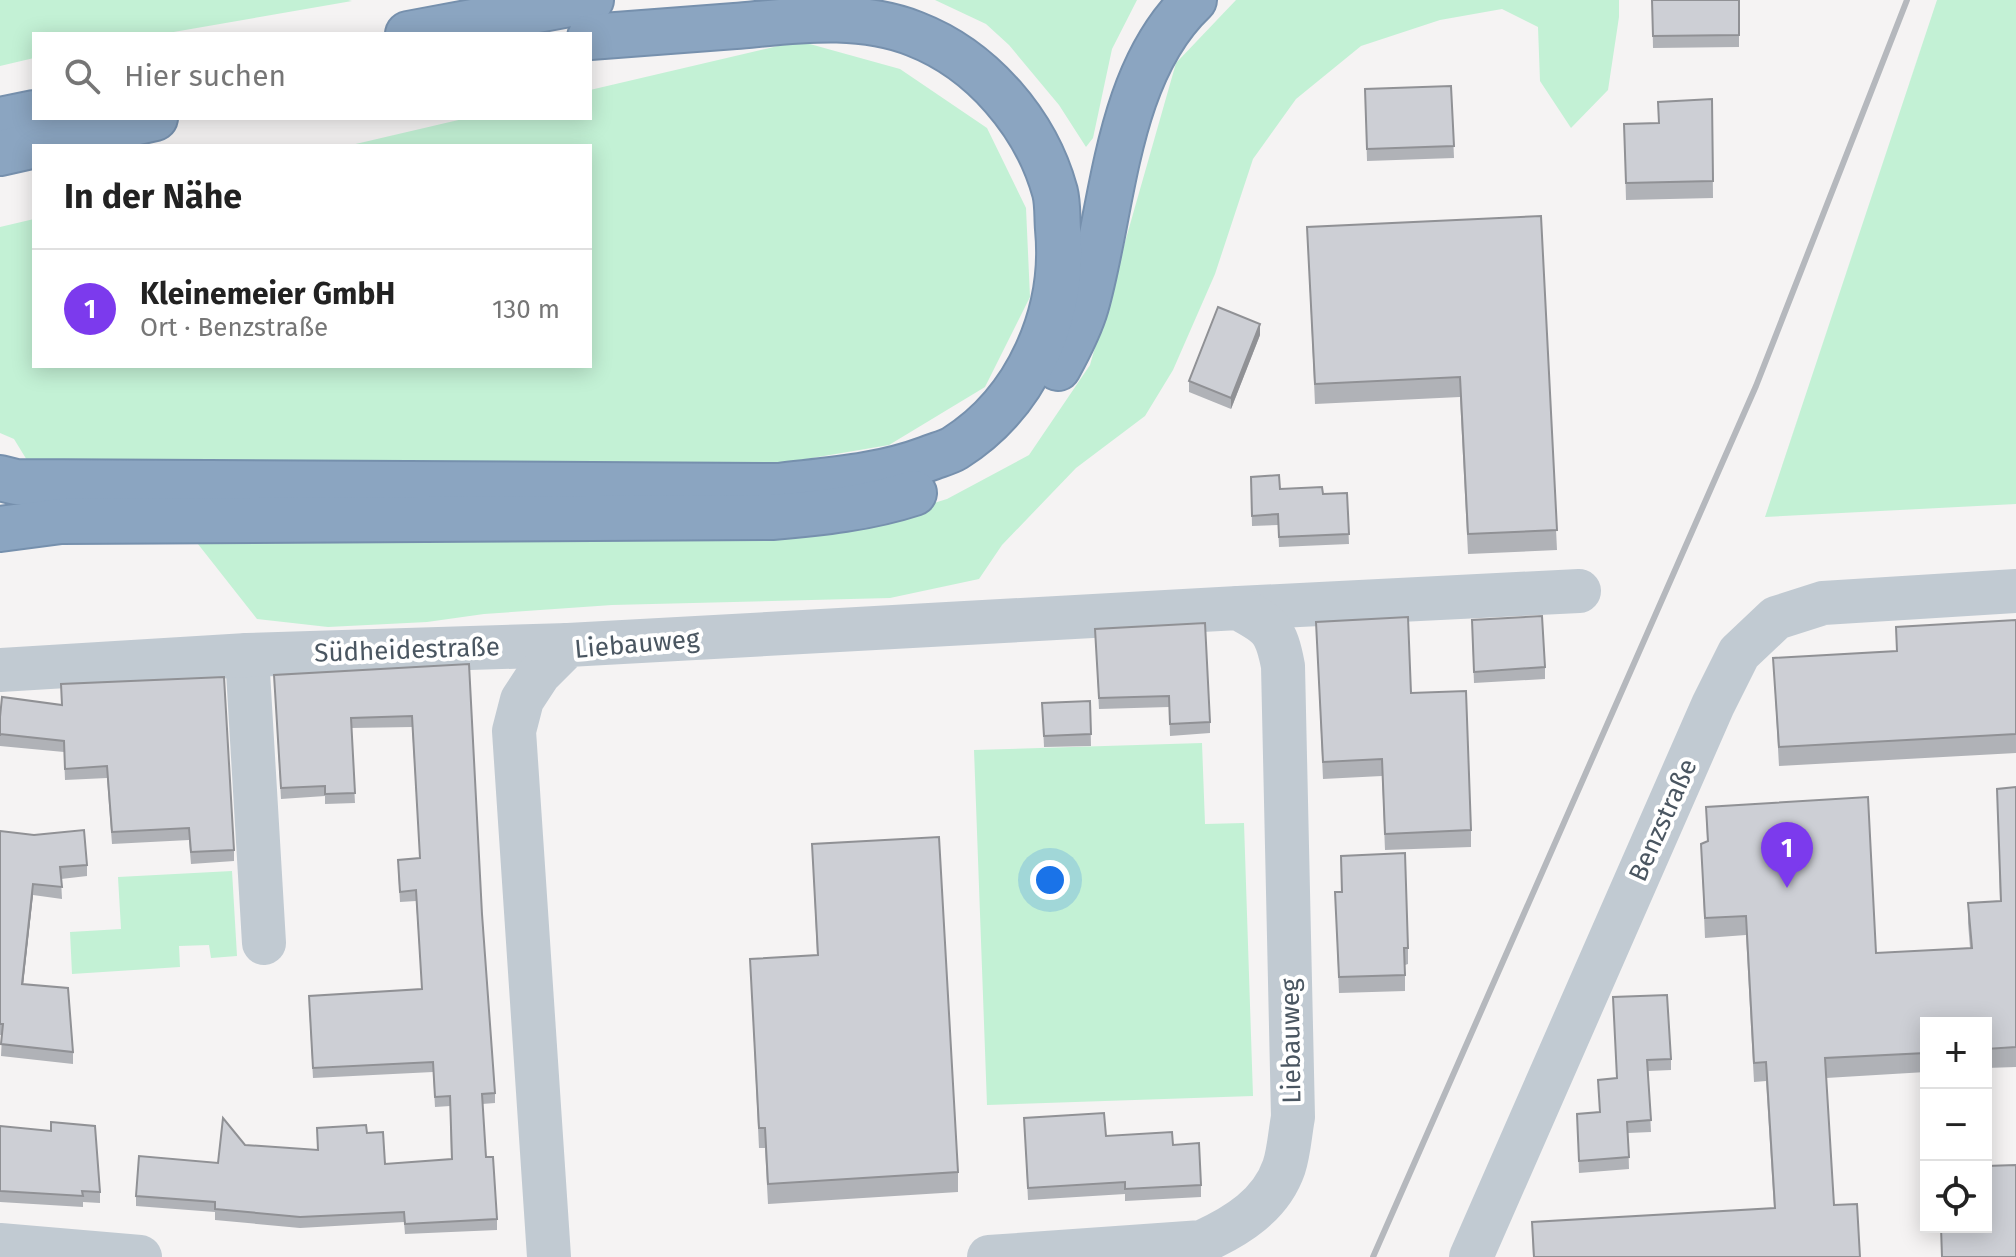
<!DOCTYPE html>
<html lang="de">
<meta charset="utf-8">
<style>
:root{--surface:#fff;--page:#f6f6f6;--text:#222;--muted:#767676;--line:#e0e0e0;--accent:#7c3aed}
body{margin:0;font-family:"Fira Sans",sans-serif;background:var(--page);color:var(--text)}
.controls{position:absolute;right:24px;bottom:24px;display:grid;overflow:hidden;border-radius:0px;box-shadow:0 4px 20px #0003}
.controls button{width:72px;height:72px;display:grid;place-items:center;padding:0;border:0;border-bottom:2px solid var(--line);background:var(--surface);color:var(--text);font:40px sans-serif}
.you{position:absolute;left:1050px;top:880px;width:28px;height:28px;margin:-20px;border:6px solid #fff;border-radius:50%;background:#1a73e8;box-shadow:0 0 0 12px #1a73e833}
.badge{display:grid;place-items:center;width:52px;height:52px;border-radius:50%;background:var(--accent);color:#fff;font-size:26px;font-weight:700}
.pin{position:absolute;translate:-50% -66px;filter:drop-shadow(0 2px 4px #0008)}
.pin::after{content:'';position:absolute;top:42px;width:28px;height:24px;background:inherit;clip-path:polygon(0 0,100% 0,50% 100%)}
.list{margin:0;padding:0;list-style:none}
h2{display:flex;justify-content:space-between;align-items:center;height:104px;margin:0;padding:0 32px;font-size:34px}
h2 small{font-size:26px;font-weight:400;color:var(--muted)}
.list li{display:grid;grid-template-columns:52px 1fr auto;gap:24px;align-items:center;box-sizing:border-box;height:120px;padding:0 32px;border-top:2px solid var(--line)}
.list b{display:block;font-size:30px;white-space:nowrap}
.list p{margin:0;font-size:26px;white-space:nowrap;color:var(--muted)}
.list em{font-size:26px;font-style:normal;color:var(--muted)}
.icon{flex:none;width:44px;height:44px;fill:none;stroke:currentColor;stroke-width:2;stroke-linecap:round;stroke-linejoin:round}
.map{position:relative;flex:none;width:2016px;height:1257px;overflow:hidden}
.search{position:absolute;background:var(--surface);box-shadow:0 4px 20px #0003;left:32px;top:32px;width:560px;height:88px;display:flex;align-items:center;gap:20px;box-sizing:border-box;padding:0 28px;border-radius:0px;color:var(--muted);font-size:30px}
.panel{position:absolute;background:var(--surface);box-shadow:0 4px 20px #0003;left:32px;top:144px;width:560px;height:224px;border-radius:0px}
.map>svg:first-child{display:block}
</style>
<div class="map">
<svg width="2016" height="1257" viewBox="0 0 2016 1257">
<rect width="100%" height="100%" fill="#f5f3f3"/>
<!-- green -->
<g fill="#c3f1d5">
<polygon points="0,0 348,0 352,1 162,34 34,34 34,58 0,66"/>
<polygon points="935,0 1137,0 1112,49 1093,138 1086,147 1059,105 1009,45 986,24"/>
<polygon points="1236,0 1619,0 1619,17 1608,90 1571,128 1540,81 1538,27 1502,9 1440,20 1361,46 1296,99 1253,159 1215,274 1173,370 1145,416 1076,468 1002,545 979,579 890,598 612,605 484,614 427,622 328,627 257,619 194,539 859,526 947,499 1029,455 1090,365 1176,63"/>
<polygon points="1937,0 2016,0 2016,504 1765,517"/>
<polygon points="799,41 900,69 987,128 1026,208 1030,297 985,387 889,445 741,470 33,470 14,439 0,433 0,227 34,219 34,366 590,366 590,146 347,146 467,118 590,118 590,90"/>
<polygon points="1202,743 1205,824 1244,823 1253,1096 987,1105 974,750"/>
<polygon points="232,871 237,956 211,958 209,945 179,946 180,967 72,974 70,932 121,929 118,877"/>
</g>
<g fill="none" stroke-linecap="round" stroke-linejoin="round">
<!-- highway casing -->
<g stroke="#7690ad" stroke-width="48">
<g id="highway">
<polyline points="408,34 591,0"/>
<polyline points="0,120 34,113"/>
<polyline points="0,153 155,118"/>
<path d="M 1058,368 C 1069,348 1080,327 1086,306 C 1114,207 1115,75 1194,0"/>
<path d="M 0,478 L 16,482 L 779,486 C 829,480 879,477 927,459 C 936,455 947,453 955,448 C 1028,402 1066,313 1058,229 C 1057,217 1058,204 1055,192 C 1036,123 982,60 915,34 C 858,11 794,21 735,26 C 687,30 638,33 590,37"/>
<path d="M 0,529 L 61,521 L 772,517 C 821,513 868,508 914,493"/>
</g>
</g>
<!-- minor -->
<g stroke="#c1cad2" stroke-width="44">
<polyline points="1238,608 1579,591"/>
<polyline points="247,655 264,943"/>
<polyline points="0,670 247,655 568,645"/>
<polyline points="0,1245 140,1257"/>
<path d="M 549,1257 L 514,731 L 522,700 L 539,674 L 568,645 L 1238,608 C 1270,625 1276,629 1283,666 L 1293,1117 C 1290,1133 1289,1152 1284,1167 C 1271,1205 1237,1226 1202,1242 L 989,1257"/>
<polyline points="1471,1257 1713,705 1739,653 1776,618 1823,603 2016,591"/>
</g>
<!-- highway -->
<use href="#highway" stroke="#8ba5c1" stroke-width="44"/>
<!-- rail -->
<polyline stroke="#b5b8bd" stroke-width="6" points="1373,1257 1756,386 1907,0"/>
</g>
<!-- wall -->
<g fill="#b0b2b7">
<polygon points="1652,0 1739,0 1739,47 1653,48"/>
<polygon points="1451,86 1454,158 1367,161 1365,89"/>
<polygon points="1712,99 1713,198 1626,200 1624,124 1658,123"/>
<polygon points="1541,216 1557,550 1468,554 1460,397 1315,404 1307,227"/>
<polygon points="1260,335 1231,409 1189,392 1189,381"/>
<polygon points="1251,477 1280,489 1323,494 1347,493 1349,544 1279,547 1278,525 1252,526"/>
<polygon points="2016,620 2016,753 1779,766 1773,658 1896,651 1896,627"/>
<polygon points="1316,622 1411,693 1471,830 1471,847 1385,850 1382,776 1323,779"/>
<polygon points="1095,629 1210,722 1210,733 1170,736 1169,707 1099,709"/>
<polygon points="1472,631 1545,667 1545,679 1474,683"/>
<polygon points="469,664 482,914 495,1093 495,1103 482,1104 486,1157 497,1219 497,1230 405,1234 404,1222 300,1228 215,1220 215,1212 136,1206 136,1196 218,1163 245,1145 317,1150 367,1133 385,1164 451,1159 450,1106 435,1107 433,1072 313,1078 309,1006 422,989 416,901 400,902 398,870 398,860 420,858 412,727 351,728 355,803 325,804 325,796 281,799 274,675"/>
<polygon points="2,697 234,850 234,861 191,864 189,840 112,844 107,778 65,780 64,752 0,746 0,717"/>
<polygon points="1090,701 1091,746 1044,747 1042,703"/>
<polygon points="2016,787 2016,1067 1986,1068 1986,1023 1926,1023 1926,1072 1826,1078 1834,1205 1860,1257 1533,1257 1532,1222 1774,1208 1766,1081 1754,1082 1746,935 1705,938 1701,844 1707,841 1706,807 1876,953 1970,948 1968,923 1968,903 2000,901 1997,789"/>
<polygon points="0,831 87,865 87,876 61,879 62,899 33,895 23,984 73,1052 73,1064 1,1056 2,1035 0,1035"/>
<polygon points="812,844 958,1172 958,1192 768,1204 765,1148 759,1148 750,959 817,955"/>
<polygon points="1341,856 1408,948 1408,964 1405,965 1405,991 1339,993 1335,892 1341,892"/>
<polygon points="1613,997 1671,1059 1671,1070 1648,1071 1651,1132 1628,1133 1629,1169 1579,1173 1577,1114 1599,1112 1617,1079"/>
<polygon points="1024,1118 1106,1136 1173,1145 1201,1185 1201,1197 1125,1201 1125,1194 1028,1200"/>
<polygon points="0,1126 100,1192 100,1203 83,1202 83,1207 0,1202"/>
</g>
<!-- shaded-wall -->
<g fill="#909195">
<polygon points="1260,324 1260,335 1231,409 1231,398"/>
<polygon points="33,884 33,895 22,995 22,984"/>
</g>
<!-- building -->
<g fill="#cdcfd5" stroke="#909195" stroke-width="2">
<polygon points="1652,0 1739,0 1739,35 1653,36"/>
<polygon points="1451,86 1454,146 1367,149 1365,89"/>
<polygon points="1712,99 1713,181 1626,183 1624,124 1659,123 1658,102"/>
<polygon points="1541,216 1557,530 1468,534 1460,377 1315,384 1307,227"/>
<polygon points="1218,307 1260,324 1231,398 1189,381"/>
<polygon points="1279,475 1280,489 1322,487 1323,494 1347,493 1349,534 1279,537 1278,514 1252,516 1251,477"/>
<polygon points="1542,616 1545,667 1474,672 1472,620"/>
<polygon points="1408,617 1411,693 1466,691 1471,830 1385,834 1382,759 1323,762 1316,622"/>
<polygon points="2016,620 2016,734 1779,747 1773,658 1897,651 1896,627"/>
<polygon points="1205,623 1210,722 1170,724 1169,696 1099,698 1095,629"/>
<polygon points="469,664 482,914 495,1093 482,1094 486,1157 493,1157 497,1219 405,1224 404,1212 300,1217 215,1209 215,1202 136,1196 139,1156 218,1163 223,1118 245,1145 318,1150 317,1128 366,1125 367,1133 383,1132 385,1164 452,1159 450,1096 435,1097 433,1062 313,1068 309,996 422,989 416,890 400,892 398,860 420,858 412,716 351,718 355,793 325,794 325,786 281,788 274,675"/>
<polygon points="224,677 234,850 191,852 189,828 112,832 107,766 65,769 64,741 0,734 0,736 0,717 2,697 62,705 61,684"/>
<polygon points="1090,701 1091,734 1044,736 1042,703"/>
<polygon points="2016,787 2016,1047 1986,1049 1986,1023 1926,1023 1926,1053 1825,1058 1834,1205 1857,1204 1860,1257 1534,1257 1532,1222 1775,1208 1766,1062 1754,1063 1746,916 1705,918 1701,844 1708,841 1706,807 1868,797 1876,953 1972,948 1968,903 2001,901 1997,789"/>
<polygon points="84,830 87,865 60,867 62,887 33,884 22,984 68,988 73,1052 1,1044 3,1024 0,1024 0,831 34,835"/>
<polygon points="939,837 958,1172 768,1184 765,1128 759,1128 750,959 818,955 812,844"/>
<polygon points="1405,853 1408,948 1404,948 1405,975 1339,977 1335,892 1342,892 1341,856"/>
<polygon points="1667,995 1671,1059 1647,1060 1651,1120 1627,1122 1629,1157 1579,1161 1577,1114 1600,1112 1598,1080 1617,1078 1613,997"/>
<polygon points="1104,1113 1106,1136 1172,1132 1173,1145 1199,1143 1201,1185 1125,1189 1125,1182 1028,1188 1024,1118"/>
<polygon points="51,1122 95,1126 100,1192 82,1191 83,1196 0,1191 0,1126 51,1131"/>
<polygon points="2016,1165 2016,1257 1942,1257 1941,1227 1986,1227 1986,1166"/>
</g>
<g text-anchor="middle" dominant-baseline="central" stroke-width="8" stroke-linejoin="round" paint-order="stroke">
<!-- street labels -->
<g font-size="26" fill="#4a5661" stroke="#fff">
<text transform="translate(637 644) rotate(-5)">Liebauweg</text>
<text transform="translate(407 650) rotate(-2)">Südheidestraße</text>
<text transform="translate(1663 820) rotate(-66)">Benzstraße</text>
<text transform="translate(1291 1041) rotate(-91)">Liebauweg</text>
</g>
</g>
</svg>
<div class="controls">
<button>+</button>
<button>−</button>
<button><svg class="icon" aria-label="locate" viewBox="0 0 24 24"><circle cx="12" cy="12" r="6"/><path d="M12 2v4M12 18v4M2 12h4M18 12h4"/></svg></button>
</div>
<div class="you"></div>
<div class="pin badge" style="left:1787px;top:888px">1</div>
<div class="search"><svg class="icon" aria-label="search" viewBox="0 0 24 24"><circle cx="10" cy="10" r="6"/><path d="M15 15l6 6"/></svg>Hier suchen</div>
<section class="panel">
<h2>In der Nähe<small></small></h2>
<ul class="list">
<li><span class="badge">1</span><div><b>Kleinemeier GmbH</b><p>Ort · Benzstraße</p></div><em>130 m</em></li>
</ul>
</section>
</div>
